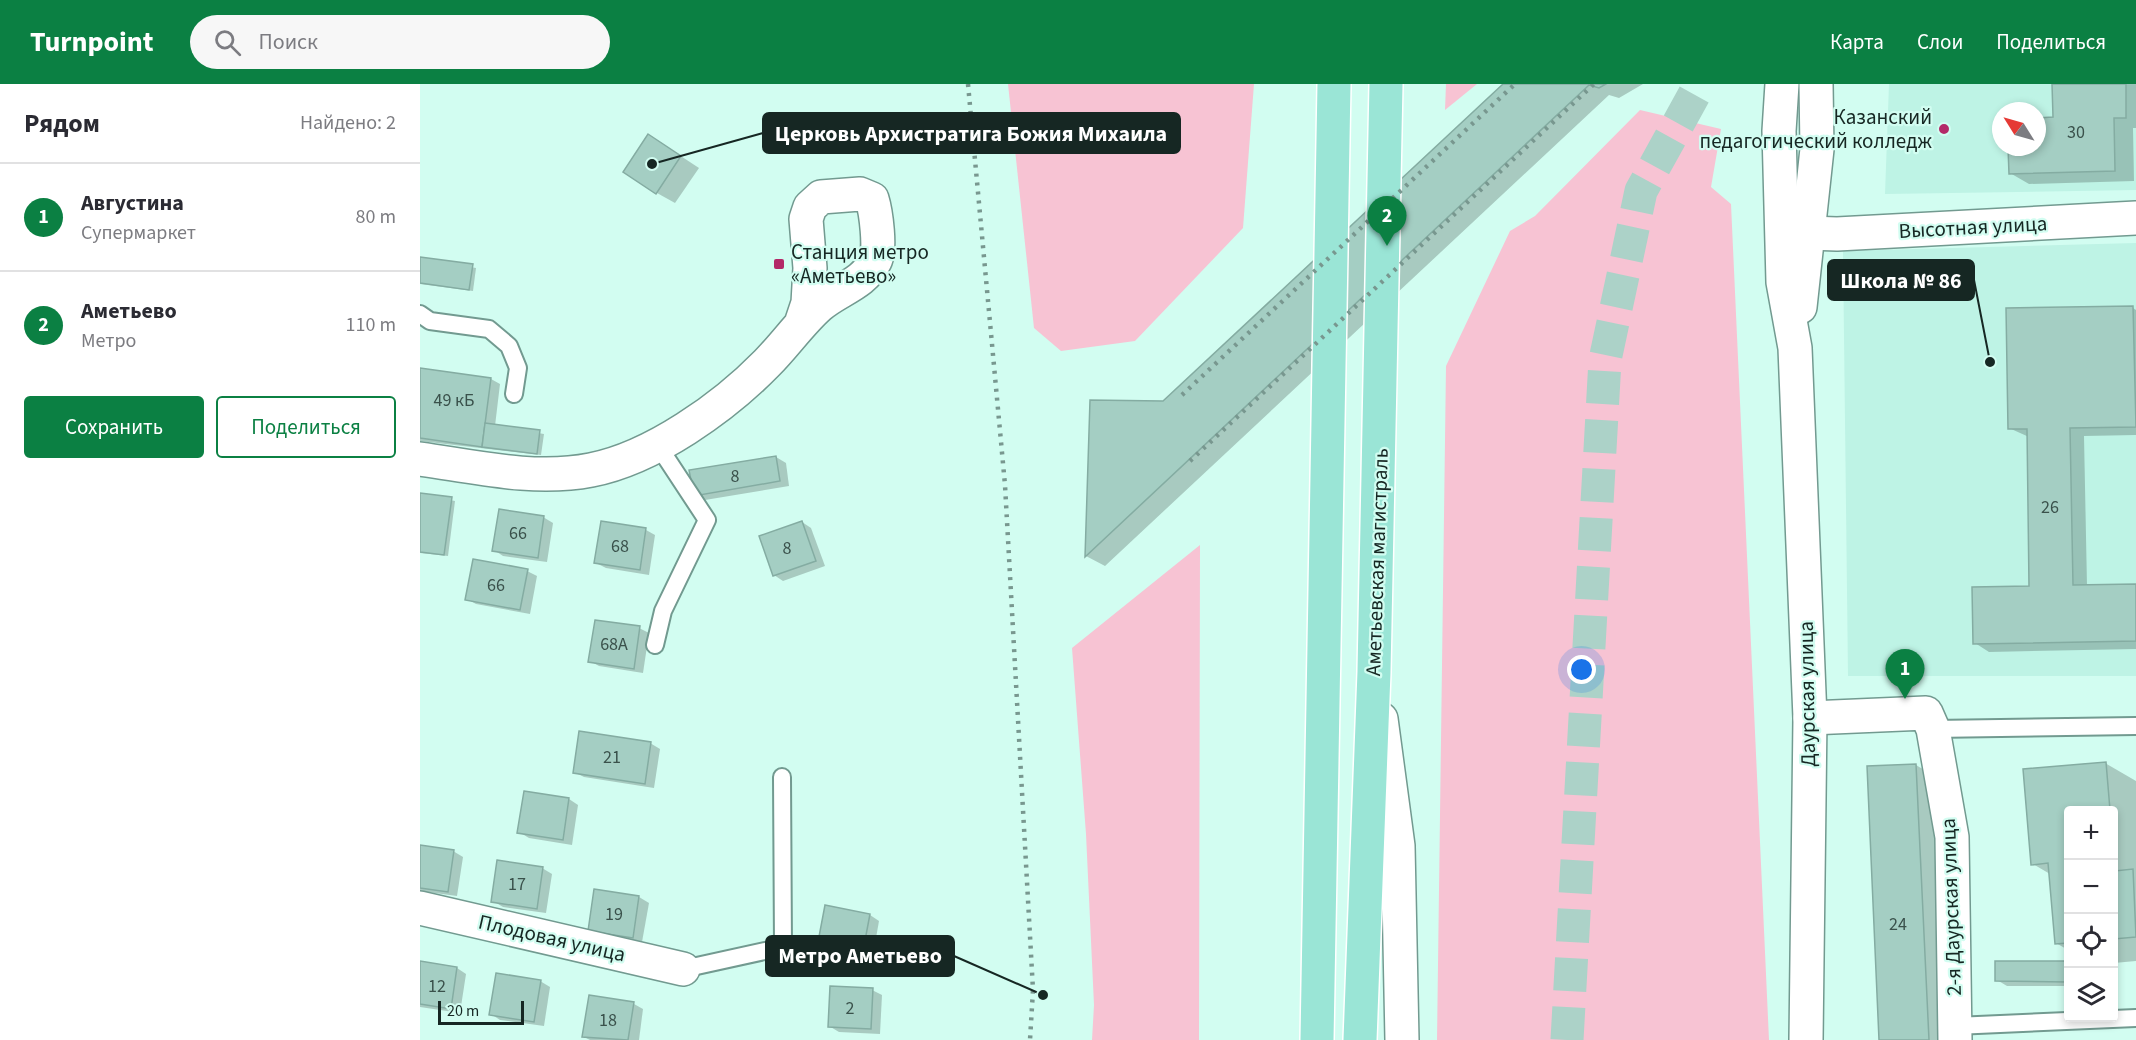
<!DOCTYPE html>
<html lang="ru">
<meta charset="utf-8">
<style>
:root{--surface:#fff;--page:#f7f7f7;--text:#2b2b33;--muted:#7c7c81;--line:#e1e1e2;--accent:#0b8043}
body{margin:0;font-family:"Source Sans 3",sans-serif;background:var(--page);color:var(--text)}
.controls{position:absolute;right:18px;bottom:18px;display:grid;overflow:hidden;border-radius:6px;box-shadow:0 3px 9px #0003}
.controls button{width:54px;height:54px;display:grid;place-items:center;padding:0;border:0;border-bottom:2px solid var(--line);background:var(--surface);color:var(--text);font:30px sans-serif}
.compass{position:absolute;left:1572px;top:18px;width:54px;height:54px;border-radius:50%;background:var(--surface);box-shadow:0 3px 9px #0003;rotate:307deg}
.scale{position:absolute;left:18px;bottom:15px;width:86px;box-sizing:border-box;padding-left:6px;border:3px solid #162723;border-top:0;font-size:16px;line-height:21px;white-space:nowrap;color:#162723;-webkit-text-stroke:4px #d2fdf1;paint-order:stroke}
.you{position:absolute;left:1162px;top:586px;width:21px;height:21px;margin:-15px;border:4px solid #fff;border-radius:50%;background:#1a73e8;box-shadow:0 0 0 9px #1a73e833}
.badge{display:grid;place-items:center;width:39px;height:39px;border-radius:50%;background:var(--accent);color:#fff;font-size:20px;font-weight:700}
.pin{position:absolute;translate:-50% -50px;filter:drop-shadow(0 2px 3px #0008)}
.pin::after{content:'';position:absolute;top:32px;width:21px;height:18px;background:inherit;clip-path:polygon(0 0,100% 0,50% 100%)}
.list{margin:0;padding:0;list-style:none}
h2{display:flex;justify-content:space-between;align-items:center;height:78px;margin:0;padding:0 24px;font-size:26px}
h2 small{font-size:20px;font-weight:400;color:var(--muted)}
.list li{display:grid;grid-template-columns:39px 1fr auto;gap:18px;align-items:center;box-sizing:border-box;height:108px;padding:0 24px;border-top:2px solid var(--line)}
.list b{display:block;font-size:22px;white-space:nowrap}
.list p{margin:0;font-size:20px;white-space:nowrap;color:var(--muted)}
.list em{font-size:20px;font-style:normal;color:var(--muted)}
.actions{display:flex;gap:12px;padding:18px 24px}
.actions a{flex:1;padding:14px 0;border:2px solid var(--accent);border-radius:6px;text-align:center;font-size:21px;color:var(--accent)}
.actions .main{background:var(--accent);color:#fff}
.icon{flex:none;width:33px;height:33px;fill:none;stroke:currentColor;stroke-width:2;stroke-linecap:round;stroke-linejoin:round}
.map{position:relative;flex:none;width:1716px;height:956px;overflow:hidden}
header{display:flex;align-items:center;gap:36px;box-sizing:border-box;height:84px;padding:0 30px;background:var(--accent);color:#fff}
header strong{font-size:28px}
nav{display:flex;gap:33px;margin-inline-start:auto;font-size:21px}
.search{width:420px;height:54px;background:var(--page);display:flex;align-items:center;gap:15px;box-sizing:border-box;padding:0 21px;border-radius:33px;color:var(--muted);font-size:22px}
main{display:flex}
aside{flex:1;background:var(--surface)}
.map>svg:first-child{display:block}
</style>
<header>
<strong>Turnpoint</strong>
<div class="search"><svg class="icon" aria-label="search" viewBox="0 0 24 24"><circle cx="10" cy="10" r="6"/><path d="M15 15l6 6"/></svg>Поиск</div>
<nav><a>Карта</a><a>Слои</a><a>Поделиться</a></nav>
</header>
<main>
<aside>
<h2>Рядом<small>Найдено: 2</small></h2>
<ul class="list">
<li><span class="badge">1</span><div><b>Августина</b><p>Супермаркет</p></div><em>80 m</em></li>
<li><span class="badge">2</span><div><b>Аметьево</b><p>Метро</p></div><em>110 m</em></li>
</ul>
<div class="actions"><a class="main">Сохранить</a><a>Поделиться</a></div>
</aside>
<div class="map">
<svg width="1716" height="956" viewBox="0 0 1716 956">
<rect width="100%" height="100%" fill="#d2fdf1"/>
<!-- built -->
<g fill="#bef3e5" fill-rule="evenodd">
<path d="M 1469,0 L 1716,0 L 1716,106 L 1465,110 ZM 1581,27 L 1617,27 L 1617,63 L 1581,63 Z"/>
<polygon points="1716,159 1716,592 1428,592 1423,167"/>
</g>
<!-- green -->
<g fill="#f7c3d3">
<polygon points="588,0 834,0 823,144 715,257 641,267 614,244"/>
<polygon points="1026,0 1057,0 1025,26"/>
<polygon points="1220,26 1301,45 1291,103 1311,120 1349,956 1017,956 1026,282 1090,147 1115,132"/>
<polygon points="780,461 779,956 672,956 674,921 666,750 652,564"/>
</g>
<!-- shadow -->
<g fill="#0003">
<polygon points="1085,0 1223,0 1199,14 1189,11 685,482 666,472 743,319"/>
<polygon points="1634,0 1716,0 1716,44 1713,44 1714,97 1609,100 1590,89 1590,63 1617,63 1617,35 1634,35"/>
<polygon points="247,63 279,84 255,119 237,109"/>
<polygon points="0,174 56,184 53,207 0,200"/>
<polygon points="1713,224 1716,226 1716,351 1664,352 1667,502 1716,502 1716,565 1569,568 1555,559 1611,503 1609,353 1589,344"/>
<polygon points="0,285 71,295 80,300 75,342 124,350 121,371 0,357"/>
<polygon points="356,373 366,379 369,402 285,416 275,411"/>
<polygon points="0,410 35,417 28,472 0,469"/>
<polygon points="123,433 133,439 127,478 83,472 74,466"/>
<polygon points="382,438 391,444 405,482 363,497 354,491"/>
<polygon points="182,439 226,446 235,451 229,491 186,484 176,479"/>
<polygon points="107,487 117,492 110,530 56,520 47,515"/>
<polygon points="219,544 229,549 223,589 179,582 170,577"/>
<polygon points="230,659 240,665 234,704 164,693 154,688"/>
<polygon points="1685,679 1716,697 1716,877 1694,879 1694,726 1648,726 1648,866 1636,859 1630,790 1613,780 1605,686"/>
<polygon points="1496,681 1514,692 1526,956 1460,956"/>
<polygon points="149,715 158,721 152,761 109,754 99,748"/>
<polygon points="0,762 33,767 43,773 37,812 0,807"/>
<polygon points="122,784 132,790 126,829 83,823 73,817"/>
<polygon points="175,807 219,813 229,819 222,858 179,852"/>
<polygon points="406,823 450,831 459,837 453,871 409,862 400,857"/>
<polygon points="1577,878 1648,879 1648,902 1587,902 1577,896"/>
<polygon points="0,879 37,884 46,890 40,929 0,923"/>
<polygon points="120,897 130,903 124,942 80,936 71,930"/>
<polygon points="452,906 462,911 460,950 419,948 409,942"/>
<polygon points="214,920 223,925 219,956 170,956 164,953"/>
</g>
<!-- building -->
<g fill="#a4cec3" stroke="#84aca2" stroke-width="1.5">
<polygon points="1083,0 1186,0 1179,4 1169,1 665,473 670,316 743,317"/>
<polygon points="1632,0 1706,0 1706,34 1694,34 1695,87 1589,90 1588,63 1617,63 1617,34 1633,33"/>
<polygon points="228,50 261,72 236,110 203,88"/>
<polygon points="0,173 53,180 49,206 0,199"/>
<polygon points="1713,222 1716,343 1650,344 1653,501 1716,500 1716,557 1553,560 1552,503 1609,502 1607,345 1588,345 1586,224"/>
<polygon points="0,284 71,294 62,363 0,354"/>
<polygon points="65,339 120,346 117,370 62,363"/>
<polygon points="356,372 360,397 274,412 269,386"/>
<polygon points="0,409 32,413 24,471 0,468"/>
<polygon points="79,425 124,432 118,474 72,467"/>
<polygon points="181,437 226,444 220,486 174,479"/>
<polygon points="382,437 396,477 353,492 339,452"/>
<polygon points="53,475 108,485 100,526 45,516"/>
<polygon points="175,536 220,542 214,585 168,578"/>
<polygon points="159,647 231,658 225,700 153,689"/>
<polygon points="1686,678 1690,726 1648,726 1648,859 1635,860 1628,779 1611,781 1603,685"/>
<polygon points="1496,680 1509,956 1459,956 1447,682"/>
<polygon points="104,707 149,714 143,756 97,749"/>
<polygon points="0,761 34,766 28,808 0,804"/>
<polygon points="1694,772 1695,787 1713,785 1716,853 1694,855"/>
<polygon points="77,776 123,783 117,825 71,818"/>
<polygon points="174,805 219,812 213,854 168,847"/>
<polygon points="405,821 450,830 443,867 398,858"/>
<polygon points="0,877 37,883 31,925 0,920"/>
<polygon points="1575,877 1648,877 1648,898 1575,897"/>
<polygon points="76,889 121,896 114,938 69,931"/>
<polygon points="410,902 453,904 451,945 408,943"/>
<polygon points="169,911 214,918 208,956 162,953"/>
</g>
<g fill="none" stroke-linecap="round" stroke-linejoin="round">
<!-- secondary-tunnel -->
<polyline stroke="#acd2c8" stroke-width="33" stroke-dasharray="33 16" stroke-linecap="butt" points="1147,956 1185,276 1221,107 1280,0"/>
<!-- lane casing -->
<g stroke="#729a90" stroke-width="20">
<g id="lane">
<polyline points="0,230 10,237 69,245 89,262 98,284 94,310"/>
<polyline points="235,561 243,527 287,436 237,360"/>
<polyline points="1513,645 1716,642"/>
<polyline points="263,885 363,863 362,693"/>
<polyline points="1535,942 1716,934"/>
</g>
</g>
<!-- street casing -->
<g stroke="#729a90" stroke-width="36">
<g id="street">
<polyline points="1389,149 1417,150 1716,134"/>
<polyline points="1390,634 1506,629 1513,645 1532,753 1535,956"/>
<polyline points="0,824 263,885"/>
</g>
</g>
<!-- secondary casing -->
<g stroke="#729a90" stroke-width="36">
<g id="secondary">
<polyline points="1362,0 1359,47 1363,198 1375,264 1390,634 1386,956"/>
<polyline points="1380,223 1397,65 1396,0"/>
<path d="M 0,375 C 56,383 115,397 171,386 C 233,374 304,323 347,279 C 365,261 380,239 399,222 C 417,206 444,200 455,177 C 461,165 456,128 452,115 L 440,110 L 401,113 L 390,123 L 386,135 L 390,184 L 388,219 L 381,240"/>
<polyline points="961,635 978,762 982,956"/>
</g>
</g>
<!-- primary casing -->
<g stroke="#fff" stroke-width="36">
<g id="primary">
<polyline points="897,956 914,0"/>
<polyline points="940,956 954,588 966,0"/>
</g>
</g>
<!-- lane -->
<use href="#lane" stroke="#fff" stroke-width="16"/>
<!-- street -->
<use href="#street" stroke="#fff" stroke-width="33"/>
<!-- secondary -->
<use href="#secondary" stroke="#fff" stroke-width="33"/>
<!-- primary -->
<use href="#primary" stroke="#9ae5d6" stroke-width="33"/>
<!-- rail -->
<g stroke="#78978f" stroke-width="4.5" stroke-dasharray="3 6" stroke-linecap="butt">
<polyline points="548,0 585,401 613,906 610,956"/>
<polyline points="762,311 1095,0"/>
<polyline points="770,377 1174,0"/>
</g>
</g>
<!-- markers -->
<g fill="#b32968" stroke="#d2fdf1" stroke-width="2">
<circle cx="1524" cy="45" r="6"/>
<rect x="353" y="174" width="12" height="12" rx="3"/>
</g>
<g text-anchor="middle" dominant-baseline="central" stroke-width="4.5" stroke-linejoin="round" paint-order="stroke">
<!-- number labels -->
<g font-size="18" fill="#3a514b">
<text x="1656" y="48">30</text>
<text x="34" y="316">49 кБ</text>
<text x="315" y="392">8</text>
<text x="1630" y="423">26</text>
<text x="98" y="449">66</text>
<text x="200" y="462">68</text>
<text x="367" y="464">8</text>
<text x="76" y="501">66</text>
<text x="194" y="560">68А</text>
<text x="192" y="673">21</text>
<text x="97" y="800">17</text>
<text x="194" y="830">19</text>
<text x="1478" y="840">24</text>
<text x="17" y="902">12</text>
<text x="430" y="924">2</text>
<text x="188" y="936">18</text>
</g>
<!-- poi labels -->
<g font-size="21" fill="#162723" stroke="#d2fdf1" text-anchor="end">
<text x="1512" y="33">Казанский<tspan x="1512" dy="24">педагогический колледж</tspan></text>
<text x="371" y="168" text-anchor="start">Станция метро<tspan x="371" dy="24">«Аметьево»</tspan></text>
</g>
<!-- street labels -->
<g font-size="21" fill="#162723" stroke="#d2fdf1">
<text transform="translate(1553 143) rotate(-3)">Высотная улица</text>
<text transform="translate(957 478) rotate(-88)">Аметьевская магистраль</text>
<text transform="translate(1387 610) rotate(-91)">Даурская улица</text>
<text transform="translate(1531 823) rotate(-92)">2-я Даурская улица</text>
<text transform="translate(132 854) rotate(13)">Плодовая улица</text>
</g>
</g>
<!-- callouts -->
<path fill="none" stroke="#162723" stroke-width="2" d="M232 80L343 49M1570 278L1554 196M623 911L534 872"/>
<g fill="#162723" stroke="#d2fdf1" stroke-width="2">
<circle cx="232" cy="80" r="6"/>
<circle cx="1570" cy="278" r="6"/>
<circle cx="623" cy="911" r="6"/>
</g>
<g fill="#162723" stroke="#162723" stroke-width="2">
<rect x="343" y="29" width="417" height="40" rx="6"/>
<rect x="1408" y="176" width="146" height="40" rx="6"/>
<rect x="346" y="852" width="188" height="40" rx="6"/>
</g>
<g font-size="22" text-anchor="middle" font-weight="bold" fill="#fff">
<text x="551" y="57">Церковь Архистратига Божия Михаила</text>
<text x="1481" y="204">Школа № 86</text>
<text x="440" y="879">Метро Аметьево</text>
</g>
</svg>
<div class="controls">
<button>+</button>
<button>−</button>
<button><svg class="icon" aria-label="locate" viewBox="0 0 24 24"><circle cx="12" cy="12" r="6"/><path d="M12 2v4M12 18v4M2 12h4M18 12h4"/></svg></button>
<button><svg class="icon" aria-label="layers" viewBox="0 0 24 24"><path d="M12 4l9 5-9 5-9-5zM3 14l9 5 9-5"/></svg></button>
</div>
<svg class="compass" viewBox="-18 -18 36 36"><path d="M0-13l5 13h-10z" fill="#e53935"/><path d="M0 13l5-13h-10z" fill="#7c7c81"/></svg>
<div class="scale">20 m</div>
<div class="you"></div>
<div class="pin badge" style="left:1485px;top:615px">1</div>
<div class="pin badge" style="left:967px;top:162px">2</div>
</div>
</main>
